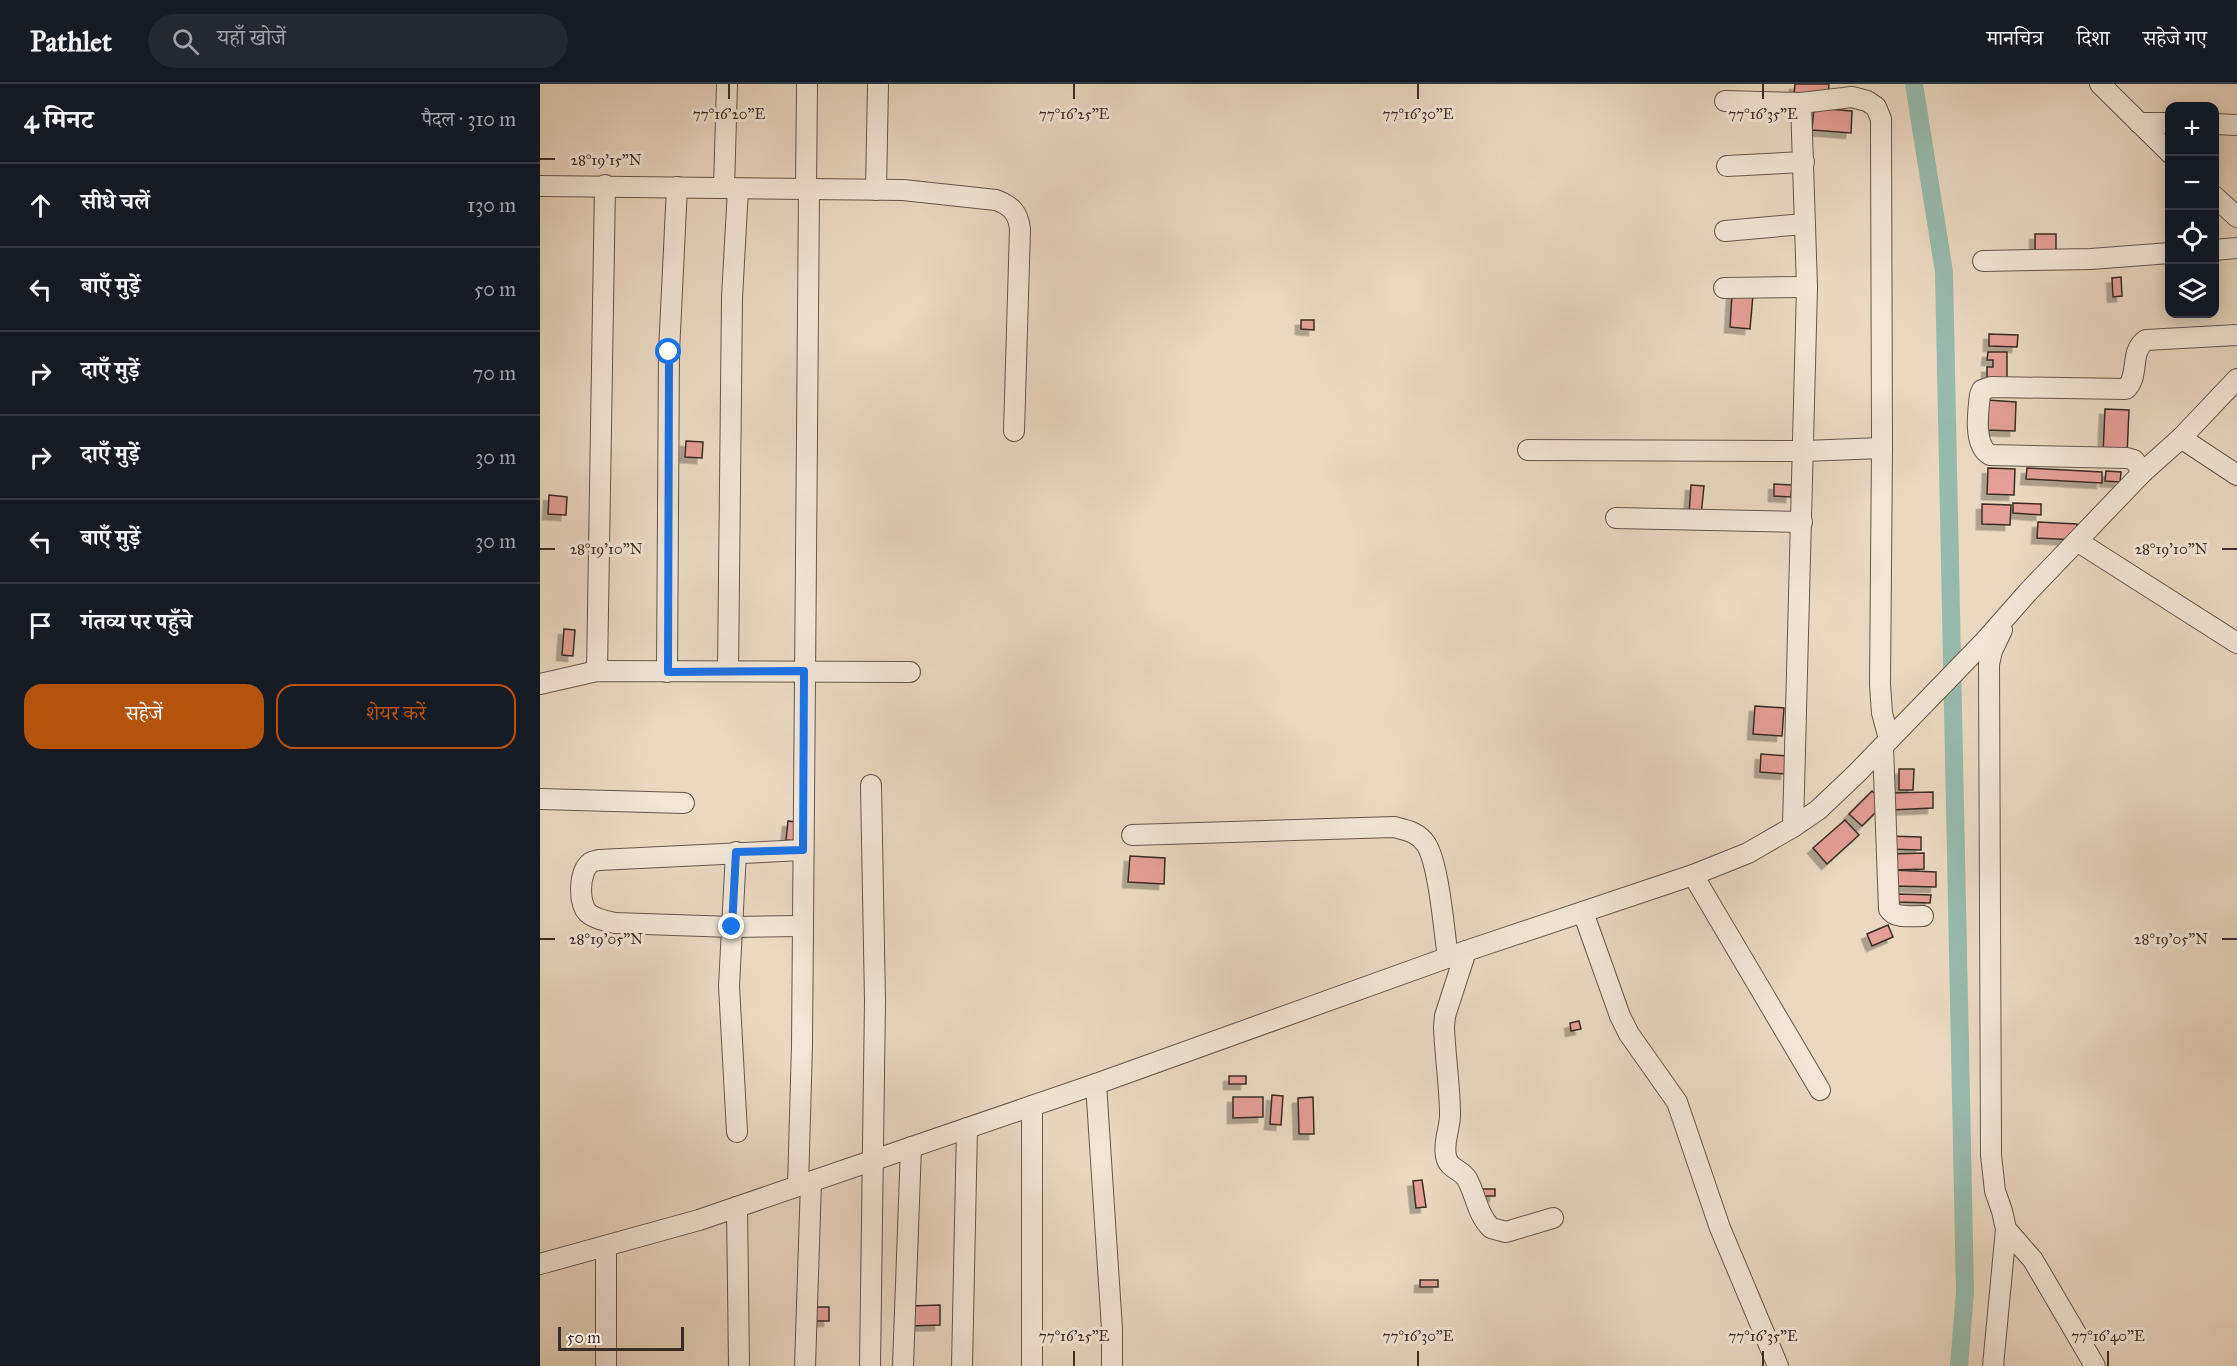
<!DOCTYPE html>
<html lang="hi">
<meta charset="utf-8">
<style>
:root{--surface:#171b24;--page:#242831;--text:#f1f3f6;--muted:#9ea1a6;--line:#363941;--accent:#b45309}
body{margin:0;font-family:"IM FELL Great Primer","Noto Serif Devanagari",serif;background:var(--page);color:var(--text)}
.controls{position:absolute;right:18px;top:18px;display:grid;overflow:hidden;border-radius:12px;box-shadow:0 3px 15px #0003}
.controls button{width:54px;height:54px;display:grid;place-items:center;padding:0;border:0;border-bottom:2px solid var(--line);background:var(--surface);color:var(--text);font:30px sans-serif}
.scale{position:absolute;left:18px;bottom:15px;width:126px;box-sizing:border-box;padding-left:6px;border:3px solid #3a2c27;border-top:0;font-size:16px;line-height:21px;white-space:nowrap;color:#3a2c27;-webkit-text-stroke:4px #f1e6d7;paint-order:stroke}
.stop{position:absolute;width:18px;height:18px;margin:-14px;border:4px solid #1a73e8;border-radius:50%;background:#fff}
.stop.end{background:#1a73e8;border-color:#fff;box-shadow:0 2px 6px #0008}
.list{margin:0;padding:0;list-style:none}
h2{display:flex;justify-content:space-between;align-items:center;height:78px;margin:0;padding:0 24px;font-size:26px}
h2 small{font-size:20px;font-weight:400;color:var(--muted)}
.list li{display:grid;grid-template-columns:39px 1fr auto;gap:18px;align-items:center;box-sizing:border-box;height:84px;padding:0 24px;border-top:2px solid var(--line)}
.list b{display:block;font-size:22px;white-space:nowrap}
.list em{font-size:20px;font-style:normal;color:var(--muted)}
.actions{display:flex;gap:12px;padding:18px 24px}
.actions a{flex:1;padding:14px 0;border:2px solid var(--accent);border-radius:18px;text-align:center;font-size:21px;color:var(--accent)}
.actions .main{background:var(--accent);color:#fff}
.icon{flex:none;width:33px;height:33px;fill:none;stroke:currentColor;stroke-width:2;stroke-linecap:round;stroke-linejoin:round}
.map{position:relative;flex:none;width:1697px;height:1282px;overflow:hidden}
header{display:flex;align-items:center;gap:36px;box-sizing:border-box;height:84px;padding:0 30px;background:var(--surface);border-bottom:2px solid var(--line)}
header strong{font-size:28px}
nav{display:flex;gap:33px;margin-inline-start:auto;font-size:21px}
.search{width:420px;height:54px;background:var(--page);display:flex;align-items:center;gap:15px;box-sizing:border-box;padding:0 21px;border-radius:33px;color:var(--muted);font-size:22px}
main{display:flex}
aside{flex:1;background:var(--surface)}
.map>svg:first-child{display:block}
</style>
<header>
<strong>Pathlet</strong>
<div class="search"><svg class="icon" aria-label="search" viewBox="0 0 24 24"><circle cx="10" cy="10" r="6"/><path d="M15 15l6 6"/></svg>यहाँ खोजें</div>
<nav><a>मानचित्र</a><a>दिशा</a><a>सहेजे गए</a></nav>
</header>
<main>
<aside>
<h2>4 मिनट<small>पैदल · 310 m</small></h2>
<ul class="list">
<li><svg class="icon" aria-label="ahead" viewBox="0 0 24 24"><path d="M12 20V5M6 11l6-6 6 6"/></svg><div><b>सीधे चलें</b></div><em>130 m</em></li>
<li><svg class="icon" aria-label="left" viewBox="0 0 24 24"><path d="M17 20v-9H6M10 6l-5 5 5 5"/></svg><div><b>बाएँ मुड़ें</b></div><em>50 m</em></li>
<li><svg class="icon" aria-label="right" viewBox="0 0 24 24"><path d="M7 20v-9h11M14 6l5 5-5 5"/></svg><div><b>दाएँ मुड़ें</b></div><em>70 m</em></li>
<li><svg class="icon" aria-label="right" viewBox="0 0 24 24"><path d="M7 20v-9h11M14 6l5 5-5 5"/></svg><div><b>दाएँ मुड़ें</b></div><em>30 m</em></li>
<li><svg class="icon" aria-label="left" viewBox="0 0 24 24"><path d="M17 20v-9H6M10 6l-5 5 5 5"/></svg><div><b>बाएँ मुड़ें</b></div><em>30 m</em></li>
<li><svg class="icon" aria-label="arrive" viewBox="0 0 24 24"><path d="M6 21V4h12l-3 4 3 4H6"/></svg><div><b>गंतव्य पर पहुँचे</b></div></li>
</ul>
<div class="actions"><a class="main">सहेजें</a><a>शेयर करें</a></div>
</aside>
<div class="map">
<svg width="1697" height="1282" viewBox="0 0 1697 1282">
<defs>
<filter id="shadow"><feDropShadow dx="-5.5" dy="5.5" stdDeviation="0" flood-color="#0004"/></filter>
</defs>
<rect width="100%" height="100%" fill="#e9d9c1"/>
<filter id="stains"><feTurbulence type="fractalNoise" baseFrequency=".00333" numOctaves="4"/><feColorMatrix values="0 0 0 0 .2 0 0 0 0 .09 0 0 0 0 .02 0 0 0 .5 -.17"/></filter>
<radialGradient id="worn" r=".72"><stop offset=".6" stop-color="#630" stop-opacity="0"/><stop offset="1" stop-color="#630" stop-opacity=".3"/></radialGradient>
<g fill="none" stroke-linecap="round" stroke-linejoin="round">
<!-- canal -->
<polyline stroke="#98baae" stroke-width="18" points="1374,0 1404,188 1425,1208 1419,1282"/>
</g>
<!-- building -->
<g fill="#e49f96" stroke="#3a2c27" stroke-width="1.5" filter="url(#shadow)">
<polygon points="1255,0 1289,0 1288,14 1254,11"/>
<polygon points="1274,24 1312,27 1311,49 1272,46"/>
<rect x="1495" y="150" width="21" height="21"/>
<polygon points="1581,193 1582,212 1573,213 1572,194"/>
<polygon points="1192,209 1213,211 1210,245 1190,243"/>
<polygon points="761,236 774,236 774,246 761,245"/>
<polygon points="1449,250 1478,251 1477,263 1449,262"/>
<polygon points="1448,268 1467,268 1467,295 1447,295 1447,283 1453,283 1453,276 1447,276"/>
<polygon points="1447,316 1476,318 1475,347 1446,346"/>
<polygon points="1565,325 1589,326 1587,371 1563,370"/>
<polygon points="146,357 163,358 162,374 145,373"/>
<polygon points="1448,384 1475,385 1474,411 1447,410"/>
<polygon points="1487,384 1562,388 1562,399 1486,395"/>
<polygon points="1566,387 1581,388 1580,398 1565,397"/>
<polygon points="1234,400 1252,401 1251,413 1234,412"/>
<polygon points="1151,401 1164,402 1161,432 1149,431"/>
<polygon points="9,411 27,413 26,431 8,430"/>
<polygon points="1473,419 1501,420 1501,431 1473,429"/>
<polygon points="1442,420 1471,421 1470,441 1442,440"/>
<polygon points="1498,438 1537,440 1537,456 1497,454"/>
<polygon points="24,545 35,546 33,572 22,571"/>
<polygon points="1215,622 1244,624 1242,652 1213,650"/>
<polygon points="1221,670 1247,672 1246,690 1220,688"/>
<polygon points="1359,685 1374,685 1373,706 1359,706"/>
<polygon points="1332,707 1345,719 1322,742 1309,730"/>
<polygon points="1393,708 1393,724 1350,726 1349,709"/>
<polygon points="1305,736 1319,751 1287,780 1273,764"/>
<polygon points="248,737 257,738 256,757 246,756"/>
<polygon points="1347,752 1381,753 1381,766 1346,765"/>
<polygon points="1384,769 1384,785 1354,786 1353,770"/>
<polygon points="590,772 625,774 624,800 588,798"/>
<polygon points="1353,786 1396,788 1396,803 1352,802"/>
<polygon points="1358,810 1391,811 1390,819 1358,818"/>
<polygon points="1348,841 1353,853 1332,862 1327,850"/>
<polygon points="1039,937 1041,945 1031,947 1030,939"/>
<rect x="689" y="992" width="17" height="8"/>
<polygon points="732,1011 743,1012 741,1041 730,1040"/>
<polygon points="693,1013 723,1013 723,1033 693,1034"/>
<polygon points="773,1013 774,1050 759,1050 758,1014"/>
<polygon points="882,1096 886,1123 876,1124 873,1097"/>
<polygon points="937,1105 955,1105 955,1112 938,1112"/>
<rect x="880" y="1196" width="18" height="7"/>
<polygon points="400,1221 400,1241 370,1242 370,1222"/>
<rect x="269" y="1223" width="20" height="14"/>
</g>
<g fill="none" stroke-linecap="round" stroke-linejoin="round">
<!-- minor casing -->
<g stroke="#66574e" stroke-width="22">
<g id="minor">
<polyline points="1560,0 1630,69"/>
<polyline points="1185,17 1261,19 1312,13 1327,17 1336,23 1341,35 1342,364 1340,601 1342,629 1349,655"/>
<polyline points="1599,39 1630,39"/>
<polyline points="1674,40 1697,41"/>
<polyline points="1187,82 1264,78"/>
<path d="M 0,102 L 363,106 L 456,116 C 472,122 478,129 480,145 L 474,347"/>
<polyline points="184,104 187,0"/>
<polyline points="266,105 267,0"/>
<polyline points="336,106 338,0"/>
<polyline points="1674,112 1697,133"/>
<polyline points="1185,147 1264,140"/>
<polyline points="1674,166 1697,164"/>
<polyline points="1443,177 1551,175 1630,169"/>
<polyline points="1184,204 1267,203"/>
<polyline points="1641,354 1697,391"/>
<polyline points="988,366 1264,367 1342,364"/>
<path d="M 1603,388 L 1594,376 L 1587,374 L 1450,371 C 1433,361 1438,328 1440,311 L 1442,306 L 1451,303 L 1586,305 C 1600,292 1589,267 1606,256 L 1697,251"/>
<polyline points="1076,434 1262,438"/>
<polyline points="1537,457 1697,559"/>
<polyline points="57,587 65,101"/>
<polyline points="188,587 192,214 198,105"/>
<polyline points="127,588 129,268 137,103"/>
<polyline points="0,600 57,587 370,588"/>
<path d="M 1343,663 L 1349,825 C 1355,835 1372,832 1383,832"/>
<polyline points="0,715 144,719"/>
<polyline points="1253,743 1267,203 1261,19"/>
<path d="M 592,751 L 854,743 C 866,746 878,748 886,760 C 899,780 904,847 908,874"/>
<polyline points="196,768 189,902 197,1048"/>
<polyline points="1153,791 1280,1006"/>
<polyline points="1043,828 1080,932 1089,950 1137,1018 1180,1144 1238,1282"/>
<path d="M 263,842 L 192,843 L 75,839 C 66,837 55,835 48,829 C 38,819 39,788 50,779 C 52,777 56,777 59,776 L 263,766"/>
<path d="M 926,867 L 905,932 L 904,943 C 905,972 910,1002 910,1031 C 910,1045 903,1058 906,1072 C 908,1085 921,1085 927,1095 C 936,1111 937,1130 951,1144 L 966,1148 L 1013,1134"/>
<polyline points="556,1000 572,1245 572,1282"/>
<polyline points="258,1102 262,961 269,106"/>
<polyline points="197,1123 199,1282"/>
<polyline points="1466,1145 1493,1176 1555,1282"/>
<polyline points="0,1180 159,1136 197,1123 556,1000 926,867 1153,791 1208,769 1253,743 1278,726 1316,690 1443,559 1488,508 1603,388 1641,354 1697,295"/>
<polyline points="66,1282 66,1162"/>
<polyline points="265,1282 271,1098"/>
<polyline points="330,1282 335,917 331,701"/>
<polyline points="363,1282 371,1063"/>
<polyline points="422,1282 427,1044"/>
<polyline points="492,1282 492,1022"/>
<polyline points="1453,1282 1466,1145 1462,1127 1455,1107 1451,1071 1449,580 1452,567 1462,546"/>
</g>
</g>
<!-- minor -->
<use href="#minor" stroke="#f1e6d7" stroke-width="20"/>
</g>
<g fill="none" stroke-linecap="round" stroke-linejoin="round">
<!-- route -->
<polyline stroke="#1a73e8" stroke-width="8" points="129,268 128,588 264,587 263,766 196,768 192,843"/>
</g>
<!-- ticks -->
<path fill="none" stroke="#3a2c27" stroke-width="2" d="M 189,0 L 189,15M 534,0 L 534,15M 878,0 L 878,15M 1223,0 L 1223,15M 0,75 L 15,75M 0,465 L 15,465M 1682,465 L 1697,465M 0,855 L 15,855M 1682,855 L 1697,855M 534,1267 L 534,1282M 878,1267 L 878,1282M 1223,1267 L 1223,1282M 1568,1267 L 1568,1282"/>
<g font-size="15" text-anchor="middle" fill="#3a2c27" stroke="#f1e6d7" stroke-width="6" stroke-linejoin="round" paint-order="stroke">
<text x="189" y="35">77°16'20"E</text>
<text x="534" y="35">77°16'25"E</text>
<text x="878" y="35">77°16'30"E</text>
<text x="1223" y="35">77°16'35"E</text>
<text x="66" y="81">28°19'15"N</text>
<text x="66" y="470">28°19'10"N</text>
<text x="1631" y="470">28°19'10"N</text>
<text x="66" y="860">28°19'05"N</text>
<text x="1631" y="860">28°19'05"N</text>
<text x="534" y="1257">77°16'25"E</text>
<text x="878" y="1257">77°16'30"E</text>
<text x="1223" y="1257">77°16'35"E</text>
<text x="1568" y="1257">77°16'40"E</text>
</g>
<rect width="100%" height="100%" filter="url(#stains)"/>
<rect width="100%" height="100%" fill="url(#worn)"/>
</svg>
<div class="controls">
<button>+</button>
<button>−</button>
<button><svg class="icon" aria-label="locate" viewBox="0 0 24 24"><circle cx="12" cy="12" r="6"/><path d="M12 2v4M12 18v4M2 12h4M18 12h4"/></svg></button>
<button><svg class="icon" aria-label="layers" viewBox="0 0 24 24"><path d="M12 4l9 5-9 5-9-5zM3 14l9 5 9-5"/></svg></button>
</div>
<div class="scale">50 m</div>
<div class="stop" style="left:129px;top:268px"></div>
<div class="stop end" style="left:192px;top:843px"></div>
</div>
</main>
